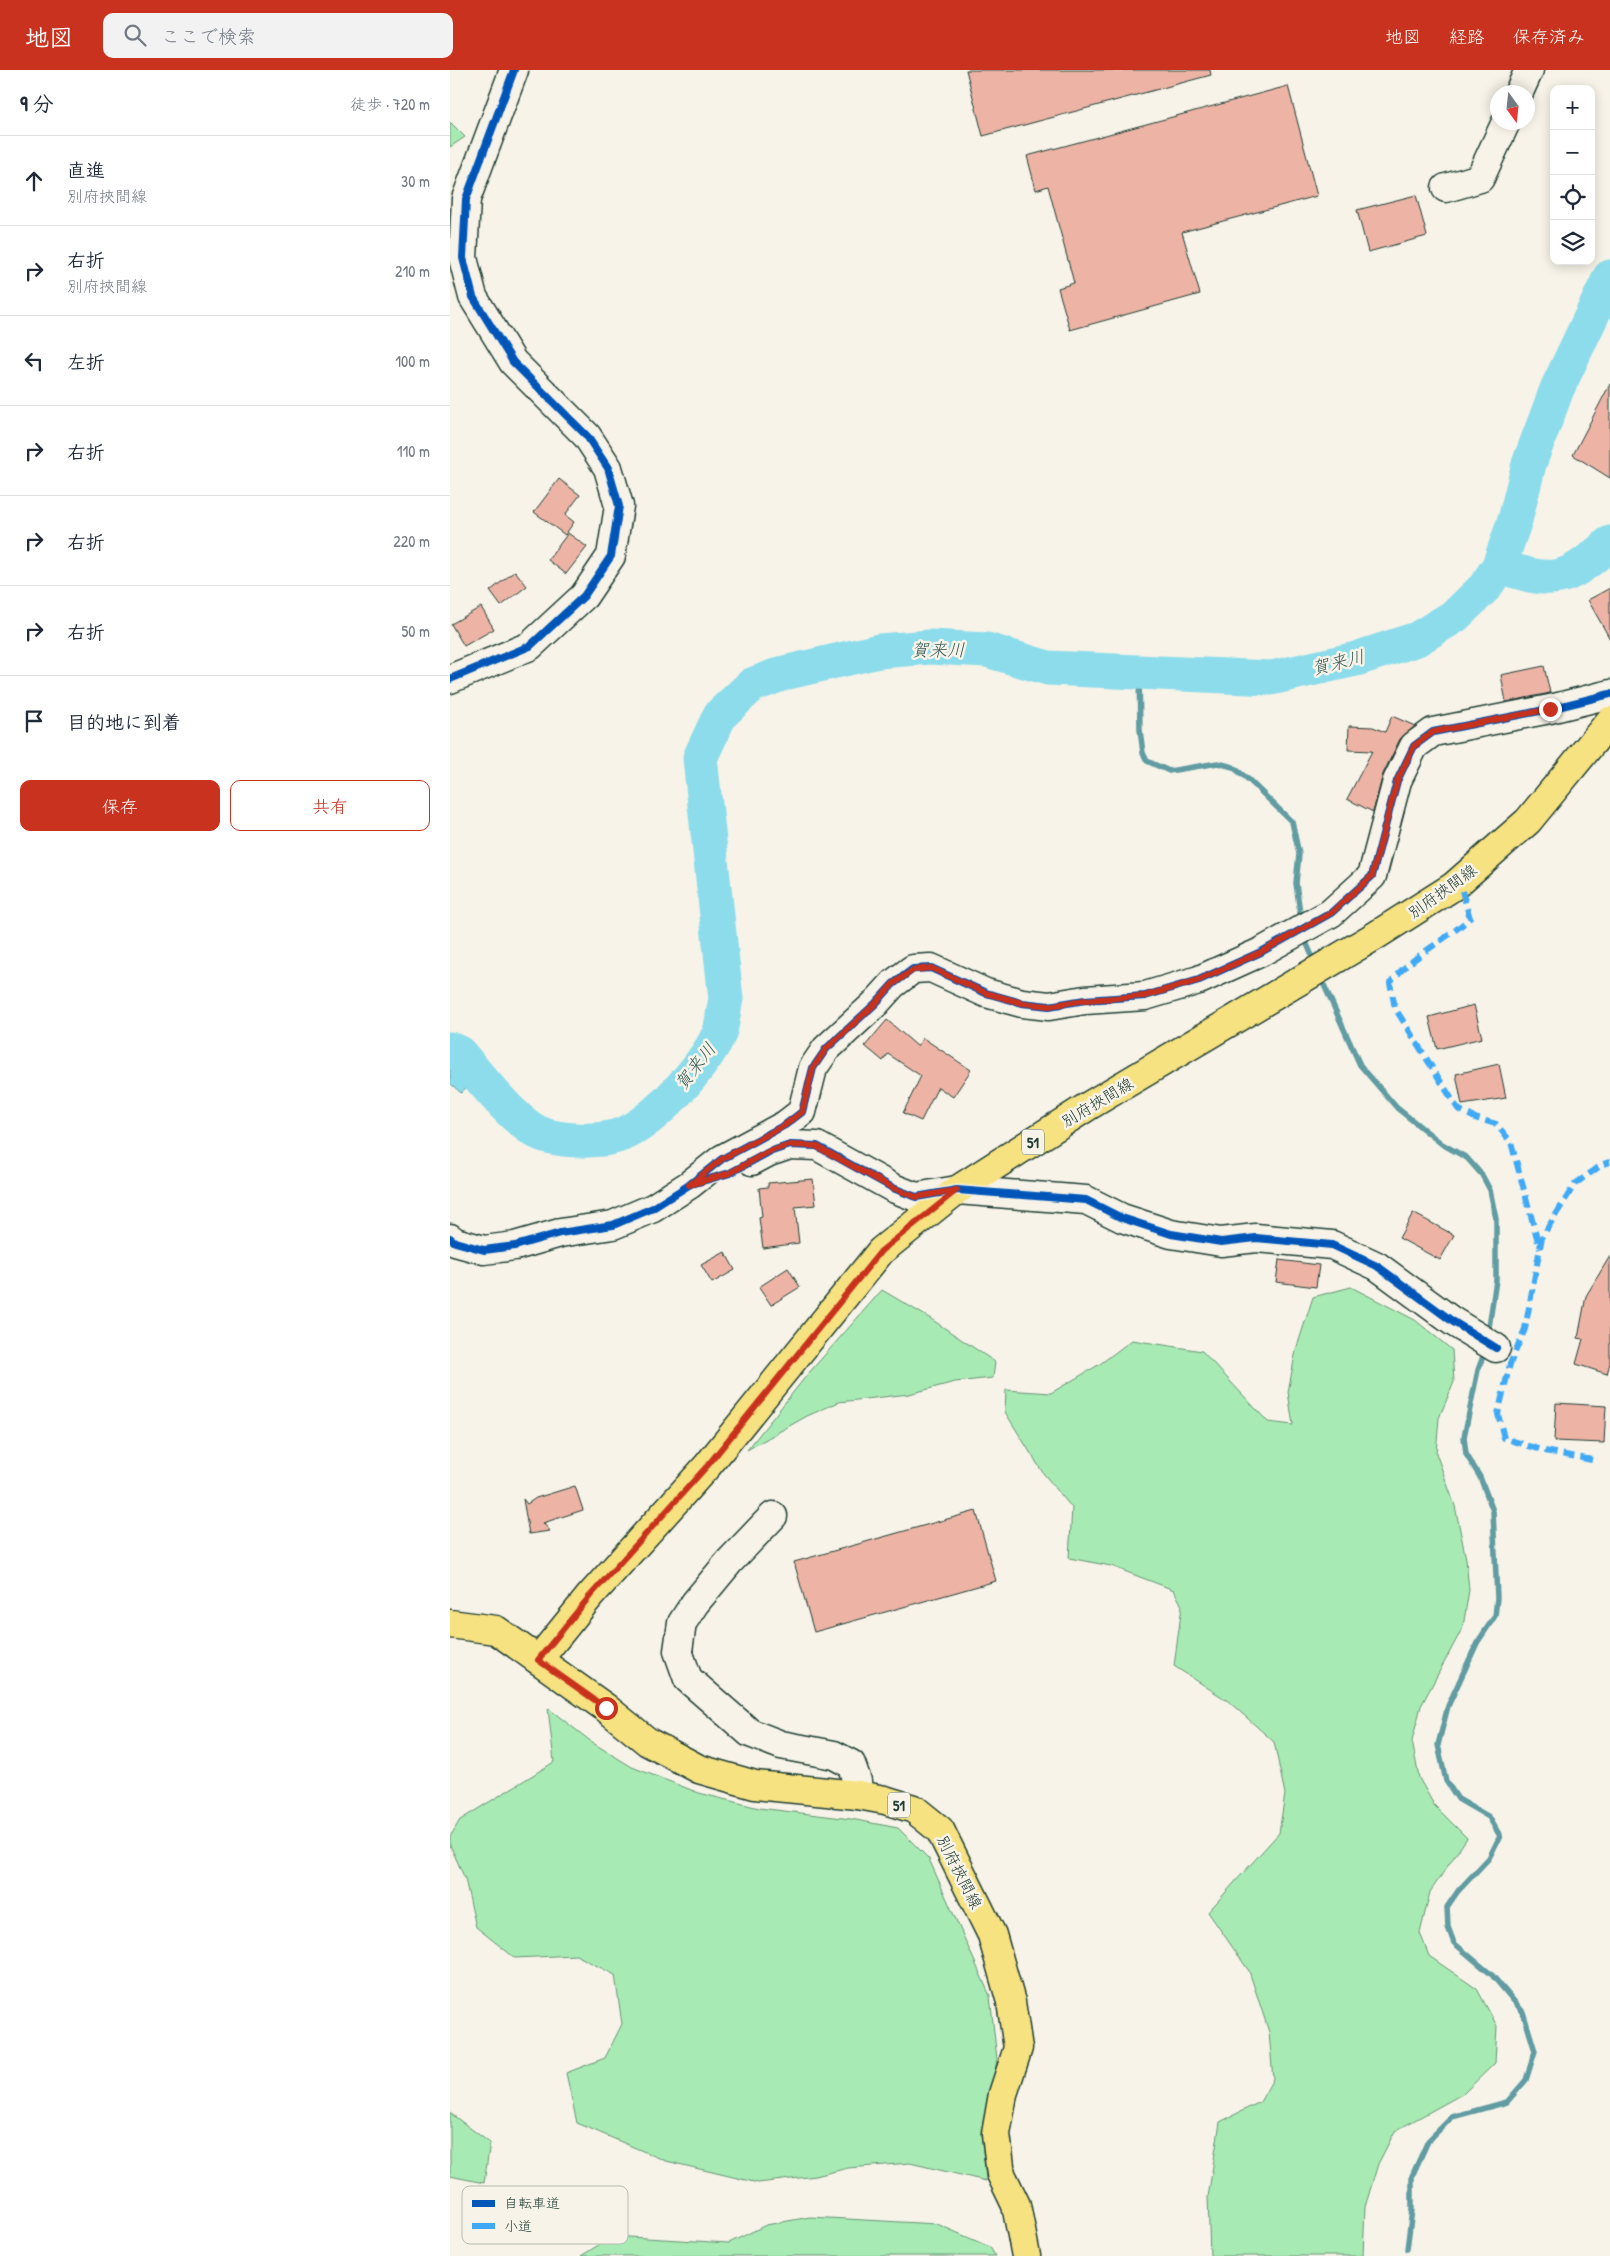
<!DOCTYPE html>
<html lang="ja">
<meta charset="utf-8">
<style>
:root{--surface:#fff;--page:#f2f2f3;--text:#1f2937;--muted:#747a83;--line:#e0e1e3;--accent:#c8321e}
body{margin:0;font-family:"Patrick Hand","Klee One",sans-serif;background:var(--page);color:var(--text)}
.controls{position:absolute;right:15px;top:15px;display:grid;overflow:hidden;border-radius:10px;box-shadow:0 2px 12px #0003}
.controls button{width:45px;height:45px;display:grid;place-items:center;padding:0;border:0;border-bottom:1px solid var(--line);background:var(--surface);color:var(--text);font:25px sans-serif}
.compass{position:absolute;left:1040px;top:15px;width:45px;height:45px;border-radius:50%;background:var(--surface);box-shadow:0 2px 12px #0003;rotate:165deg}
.stop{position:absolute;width:15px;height:15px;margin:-11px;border:4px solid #c8321e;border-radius:50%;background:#fff}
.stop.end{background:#c8321e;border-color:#fff;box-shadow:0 1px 5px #0008}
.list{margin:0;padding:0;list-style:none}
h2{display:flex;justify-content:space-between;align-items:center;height:65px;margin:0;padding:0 20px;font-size:21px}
h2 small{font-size:16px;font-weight:400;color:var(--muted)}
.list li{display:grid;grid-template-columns:32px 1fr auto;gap:15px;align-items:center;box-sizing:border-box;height:90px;padding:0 20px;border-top:1px solid var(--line)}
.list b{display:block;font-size:19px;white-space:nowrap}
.list p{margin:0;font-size:16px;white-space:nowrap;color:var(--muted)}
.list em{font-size:16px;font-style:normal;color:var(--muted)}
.actions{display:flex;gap:10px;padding:15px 20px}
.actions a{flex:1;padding:11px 0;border:1px solid var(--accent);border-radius:10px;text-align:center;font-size:18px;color:var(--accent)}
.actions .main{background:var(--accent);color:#fff}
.icon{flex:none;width:28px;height:28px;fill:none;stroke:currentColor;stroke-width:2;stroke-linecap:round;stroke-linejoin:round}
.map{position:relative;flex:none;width:1160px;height:2186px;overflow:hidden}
header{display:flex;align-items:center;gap:30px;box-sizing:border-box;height:70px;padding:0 25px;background:var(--accent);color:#fff}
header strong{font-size:24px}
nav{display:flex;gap:28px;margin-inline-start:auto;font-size:18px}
.search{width:350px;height:45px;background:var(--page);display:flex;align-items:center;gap:12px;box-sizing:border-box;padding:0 18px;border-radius:10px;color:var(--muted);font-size:19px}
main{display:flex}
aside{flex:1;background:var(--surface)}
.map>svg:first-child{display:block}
</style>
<header>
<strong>地図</strong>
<div class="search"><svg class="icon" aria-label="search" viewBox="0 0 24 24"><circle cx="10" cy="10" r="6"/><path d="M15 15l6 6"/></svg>ここで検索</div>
<nav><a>地図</a><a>経路</a><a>保存済み</a></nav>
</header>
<main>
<aside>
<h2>9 分<small>徒歩 · 720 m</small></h2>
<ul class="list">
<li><svg class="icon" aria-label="ahead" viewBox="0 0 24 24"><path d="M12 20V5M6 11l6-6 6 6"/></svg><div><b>直進</b><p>別府挾間線</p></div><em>30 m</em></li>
<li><svg class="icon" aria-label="right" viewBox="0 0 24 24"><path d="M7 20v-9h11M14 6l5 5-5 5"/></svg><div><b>右折</b><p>別府挾間線</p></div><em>210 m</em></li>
<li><svg class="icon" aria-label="left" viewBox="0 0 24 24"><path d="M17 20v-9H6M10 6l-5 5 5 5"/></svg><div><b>左折</b></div><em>100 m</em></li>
<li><svg class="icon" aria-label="right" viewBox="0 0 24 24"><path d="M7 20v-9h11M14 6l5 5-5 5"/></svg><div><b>右折</b></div><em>110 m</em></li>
<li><svg class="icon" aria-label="right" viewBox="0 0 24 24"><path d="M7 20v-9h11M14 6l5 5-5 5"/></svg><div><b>右折</b></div><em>220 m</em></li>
<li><svg class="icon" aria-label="right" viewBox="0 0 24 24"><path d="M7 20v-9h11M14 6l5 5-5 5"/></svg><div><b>右折</b></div><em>50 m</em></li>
<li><svg class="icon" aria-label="arrive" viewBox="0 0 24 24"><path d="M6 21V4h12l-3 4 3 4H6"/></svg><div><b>目的地に到着</b></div></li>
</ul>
<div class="actions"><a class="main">保存</a><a>共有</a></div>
</aside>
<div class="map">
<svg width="1160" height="2186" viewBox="0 0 1160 2186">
<rect width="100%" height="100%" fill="#f7f3e8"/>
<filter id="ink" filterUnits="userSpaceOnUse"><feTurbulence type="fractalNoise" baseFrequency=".02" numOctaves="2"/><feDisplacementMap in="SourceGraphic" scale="10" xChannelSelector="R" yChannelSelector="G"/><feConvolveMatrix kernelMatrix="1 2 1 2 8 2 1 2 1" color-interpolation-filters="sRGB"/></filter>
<g filter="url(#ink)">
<!-- green -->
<g fill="#a8eab4" stroke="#649474">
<polygon points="0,52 15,67 0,77"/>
<polygon points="901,1217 965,1250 1002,1280 1004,1312 989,1348 986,1383 1005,1436 1016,1489 1019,1520 1013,1557 971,1636 962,1671 969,1708 984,1735 1017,1768 980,1822 970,1863 979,1886 1027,1919 1047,1956 1045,1993 1014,2023 945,2061 928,2094 915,2137 913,2186 760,2186 758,2127 770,2052 810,2032 823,2009 819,1962 799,1901 758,1842 829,1763 835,1724 824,1672 778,1631 724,1596 732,1536 724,1520 661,1496 619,1488 622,1438 593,1403 555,1342 556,1320 601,1323 650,1294 682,1270 752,1281 818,1352 843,1355 838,1322 846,1280 863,1227"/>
<polygon points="432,1220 481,1249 545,1292 543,1308 505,1312 459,1324 389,1332 357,1346 297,1380 357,1305"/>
<polygon points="98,1638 143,1673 182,1697 249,1723 309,1738 401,1749 448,1758 479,1789 540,1926 547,1989 541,2026 531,2059 536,2111 460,2093 398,2098 366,2106 308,2113 216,2091 127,2053 116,2003 155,1988 172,1954 165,1905 126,1885 65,1888 26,1857 15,1809 0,1775 0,1767 10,1750 104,1692"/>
<polygon points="0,2043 40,2073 34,2113 0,2106"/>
<polygon points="360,2147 487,2154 540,2177 545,2186 131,2186 163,2166 279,2173 316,2155"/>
</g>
<!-- water -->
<polygon fill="#8ddceb" stroke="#619ca2" points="0,965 19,981 34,998 11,1023 0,1013"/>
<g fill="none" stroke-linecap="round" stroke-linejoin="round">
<!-- stream -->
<g stroke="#619ca2" stroke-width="5.5">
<polyline points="689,602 690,660 693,683 697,691 719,701 768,693 783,697 799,710 842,752 849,784 846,813 851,850"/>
<polyline points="854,867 865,893"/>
<polyline points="870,906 910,995 947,1038 992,1074 1017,1088 1032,1105 1040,1120 1046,1149 1046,1210 1038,1264"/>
<polyline points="957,2179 962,2140 962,2106 978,2071 1002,2047 1057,2032 1076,2010 1085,1981 1073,1942 1042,1905 1004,1873 998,1857 997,1837 1008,1821 1039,1788 1050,1766 1039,1747 1008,1729 996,1711 988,1675 998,1636 1027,1573 1045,1546 1047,1528 1043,1441 1030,1407 1016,1384 1014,1367 1028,1300 1035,1281"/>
</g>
<!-- river -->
<g stroke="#8ddceb" stroke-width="35">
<path d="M 1049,496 C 1106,515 1115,512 1160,473"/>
<path d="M 0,979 L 9,983 C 28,1005 62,1049 87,1062 C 107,1072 152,1073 173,1064 C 206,1050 252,998 268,966 C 273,956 273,940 276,929 L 250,688 L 270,645 L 302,615 L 334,603 L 429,581 L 480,577 L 537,580 L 598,598 L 821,608 L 906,589 L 967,569 L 1005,546 L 1035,517 L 1049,496 L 1065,450 L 1079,394 L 1107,319 L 1160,207"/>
</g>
</g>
<!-- building -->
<g fill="#edb4a6" stroke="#1f3d34">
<polygon points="516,0 760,0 761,5 533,66"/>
<polygon points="838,16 867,126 732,162 750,224 620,260 608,218 624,213 598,116 586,120 577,86"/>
<polygon points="966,125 977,166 918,182 907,140"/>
<polygon points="1160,314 1160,408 1123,385"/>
<polygon points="109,409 130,425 115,445 124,452 115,465 84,442"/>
<polygon points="118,463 137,477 116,504 98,490"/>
<polygon points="65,501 77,516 51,536 40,521"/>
<polygon points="1160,518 1160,569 1138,530"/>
<polygon points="31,537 44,559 14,576 1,554"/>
<polygon points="1094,596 1100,623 1056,632 1051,605"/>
<polygon points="942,646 965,656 950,669 933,704 923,742 897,729 922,681 898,680 899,656 923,657 935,662"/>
<polygon points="1024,935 1032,968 987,979 979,947"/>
<polygon points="437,950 467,976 473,968 521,1000 503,1027 488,1017 471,1051 453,1043 471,1006 438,984 433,991 415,976"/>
<polygon points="1049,994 1056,1028 1012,1035 1006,1004"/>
<polygon points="363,1109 366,1135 345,1137 349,1173 313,1178 309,1148 312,1147 309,1118 318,1117 318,1113"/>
<polygon points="963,1143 1004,1165 990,1190 949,1168"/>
<polygon points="275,1182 285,1200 262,1213 251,1195"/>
<polygon points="1160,1186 1160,1293 1157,1304 1126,1294 1133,1269 1128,1268 1136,1226"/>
<polygon points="829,1190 869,1195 866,1217 826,1212"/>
<polygon points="338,1198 350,1217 321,1235 309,1217"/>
<polygon points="1106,1333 1156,1336 1154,1373 1104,1371"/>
<polygon points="125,1416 133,1440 93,1453 100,1461 79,1464 73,1429 77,1434 86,1428"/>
<polygon points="526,1441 546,1511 364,1562 344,1492"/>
</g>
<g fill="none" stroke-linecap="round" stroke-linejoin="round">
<!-- minor casing -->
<g stroke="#1f3d34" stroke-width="31">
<g id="minor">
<polyline points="1069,22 1079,0"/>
<polyline points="996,118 1030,108 1056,52"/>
<polyline points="0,609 80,576 134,526 161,486 169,436 158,398 137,366 63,292 23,227 13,188 16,129 64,0"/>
<polyline points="302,1091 319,1082 340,1075 367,1076 443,1118 466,1127 507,1120 636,1130 672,1148 721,1164 771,1172 806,1168 882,1175 927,1196 1002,1251 1046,1278"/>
<polyline points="0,1168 5,1172 34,1180 65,1176 110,1163 163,1155 203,1138 239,1115 272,1089 335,1055 352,1042 363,998 376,979 425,934 443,914 463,899 481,898 536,923 572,933 599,936 635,930 695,926 749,910 811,882 881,843 922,806 947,711 964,676 983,662 1100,639 1160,624"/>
<polyline points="323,1446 279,1492 245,1533 232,1553 228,1581 238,1609 300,1663 331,1675 384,1685 401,1694 407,1711 408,1725"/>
</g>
</g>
<!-- major casing -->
<g stroke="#1f3d34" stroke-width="31">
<g id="major">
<polyline points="0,1554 46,1560 156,1638 198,1672 249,1699 305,1715 408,1725 435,1730 464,1739 490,1760 542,1865 561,1932 568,1978 553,2024 546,2064 551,2104 566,2135 576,2186"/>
<polyline points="88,1590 140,1526 258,1395 431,1181 507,1120 640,1035 925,866 1004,816 1078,751 1160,651"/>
</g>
</g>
<!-- minor -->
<use href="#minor" stroke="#f7f3e8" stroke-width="28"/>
<!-- major -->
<use href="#major" stroke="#f7e281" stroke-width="28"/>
<!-- quiet -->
<g stroke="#3fa9f5" stroke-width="6" stroke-dasharray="12 6" stroke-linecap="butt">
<path d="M 1012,821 L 1020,848 C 995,871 960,887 940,913 L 945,938 L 1008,1039 L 1025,1048 L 1046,1054 L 1061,1072 L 1090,1179"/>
<polyline points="1142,1390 1095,1381 1054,1368 1048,1344 1060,1294 1075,1259 1092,1167 1125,1114 1153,1094 1160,1092"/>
</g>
<!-- cycleway casing -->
<g stroke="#f7f3e8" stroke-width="11">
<g id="cycleway">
<polyline points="0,609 80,576 134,526 161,486 169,436 158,398 137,366 63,292 23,227 13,188 16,129 64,0"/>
<polyline points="245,1113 280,1103 319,1082 340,1075 367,1076 443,1118 466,1127 507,1120 636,1130 672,1148 721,1164 771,1172 806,1168 882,1175 927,1196 1002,1251 1046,1278"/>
<polyline points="0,1168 5,1172 34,1180 65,1176 110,1163 163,1155 203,1138 239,1115 272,1089 335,1055 352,1042 363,998 376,979 425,934 443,914 463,899 481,898 536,923 572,933 599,936 635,930 695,926 749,910 811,882 881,843 922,806 947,711 964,676 983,662 1100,639 1160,624"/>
</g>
</g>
<!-- cycleway -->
<use href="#cycleway" stroke="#0057b8" stroke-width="8"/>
</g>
</g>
<g fill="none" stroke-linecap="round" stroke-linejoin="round" filter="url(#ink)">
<!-- route -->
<polyline stroke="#c8321e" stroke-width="6" points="156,1638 88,1590 140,1526 258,1395 431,1181 507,1120 466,1127 443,1118 366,1076 340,1075 318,1082 280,1103 239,1115 272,1089 335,1055 352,1042 363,998 376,979 425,934 443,914 463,900 481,898 536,923 572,933 599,936 635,930 695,926 749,910 811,882 881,843 922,806 947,711 964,676 983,662 1100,639"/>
</g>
<g text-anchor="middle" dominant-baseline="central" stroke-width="5" stroke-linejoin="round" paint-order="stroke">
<!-- shield labels -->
<g fill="#f7f3e8" stroke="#60746a" stroke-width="1">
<rect x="572" y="1059.5" width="22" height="25" rx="4"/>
<rect x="438" y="1722.5" width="22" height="25" rx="4"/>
</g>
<g font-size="15" font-weight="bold" fill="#1f3d34">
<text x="583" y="1072">51</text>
<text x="449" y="1735">51</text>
</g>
<!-- street labels -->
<g font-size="16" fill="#1f3d34" stroke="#f7f3e8">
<text transform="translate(992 821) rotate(-36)">別府挾間線</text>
<text transform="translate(647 1032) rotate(-31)">別府挾間線</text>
<text transform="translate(510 1802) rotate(63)">別府挾間線</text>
</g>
<!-- water labels -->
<g font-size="18" font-style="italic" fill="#355d59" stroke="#f7f3e8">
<text x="488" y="579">賀来川</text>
<text transform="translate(888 592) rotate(-14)">賀来川</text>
<text transform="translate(245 996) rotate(-52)">賀来川</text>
</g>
</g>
<!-- legend -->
<rect x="12" y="2116" width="166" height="58" rx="8" fill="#f7f3e8" stroke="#b6bcb2" stroke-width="1"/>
<rect x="22" y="2130" width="23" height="7" fill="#0057b8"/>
<rect x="22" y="2153" width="23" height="6" fill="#3fa9f5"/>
<g font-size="14" fill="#1f3d34">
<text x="54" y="2138">自転車道</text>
<text x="54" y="2161">小道</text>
</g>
</svg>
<div class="controls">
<button>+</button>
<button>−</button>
<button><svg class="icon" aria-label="locate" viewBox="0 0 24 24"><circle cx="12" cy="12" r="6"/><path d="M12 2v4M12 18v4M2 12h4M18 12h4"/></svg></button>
<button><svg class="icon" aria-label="layers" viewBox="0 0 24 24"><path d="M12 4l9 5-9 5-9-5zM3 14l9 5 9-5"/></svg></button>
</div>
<svg class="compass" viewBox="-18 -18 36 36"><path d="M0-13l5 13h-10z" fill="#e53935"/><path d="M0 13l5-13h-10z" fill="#747a83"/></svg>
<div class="stop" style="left:156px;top:1638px"></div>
<div class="stop end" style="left:1100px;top:639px"></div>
</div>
</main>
